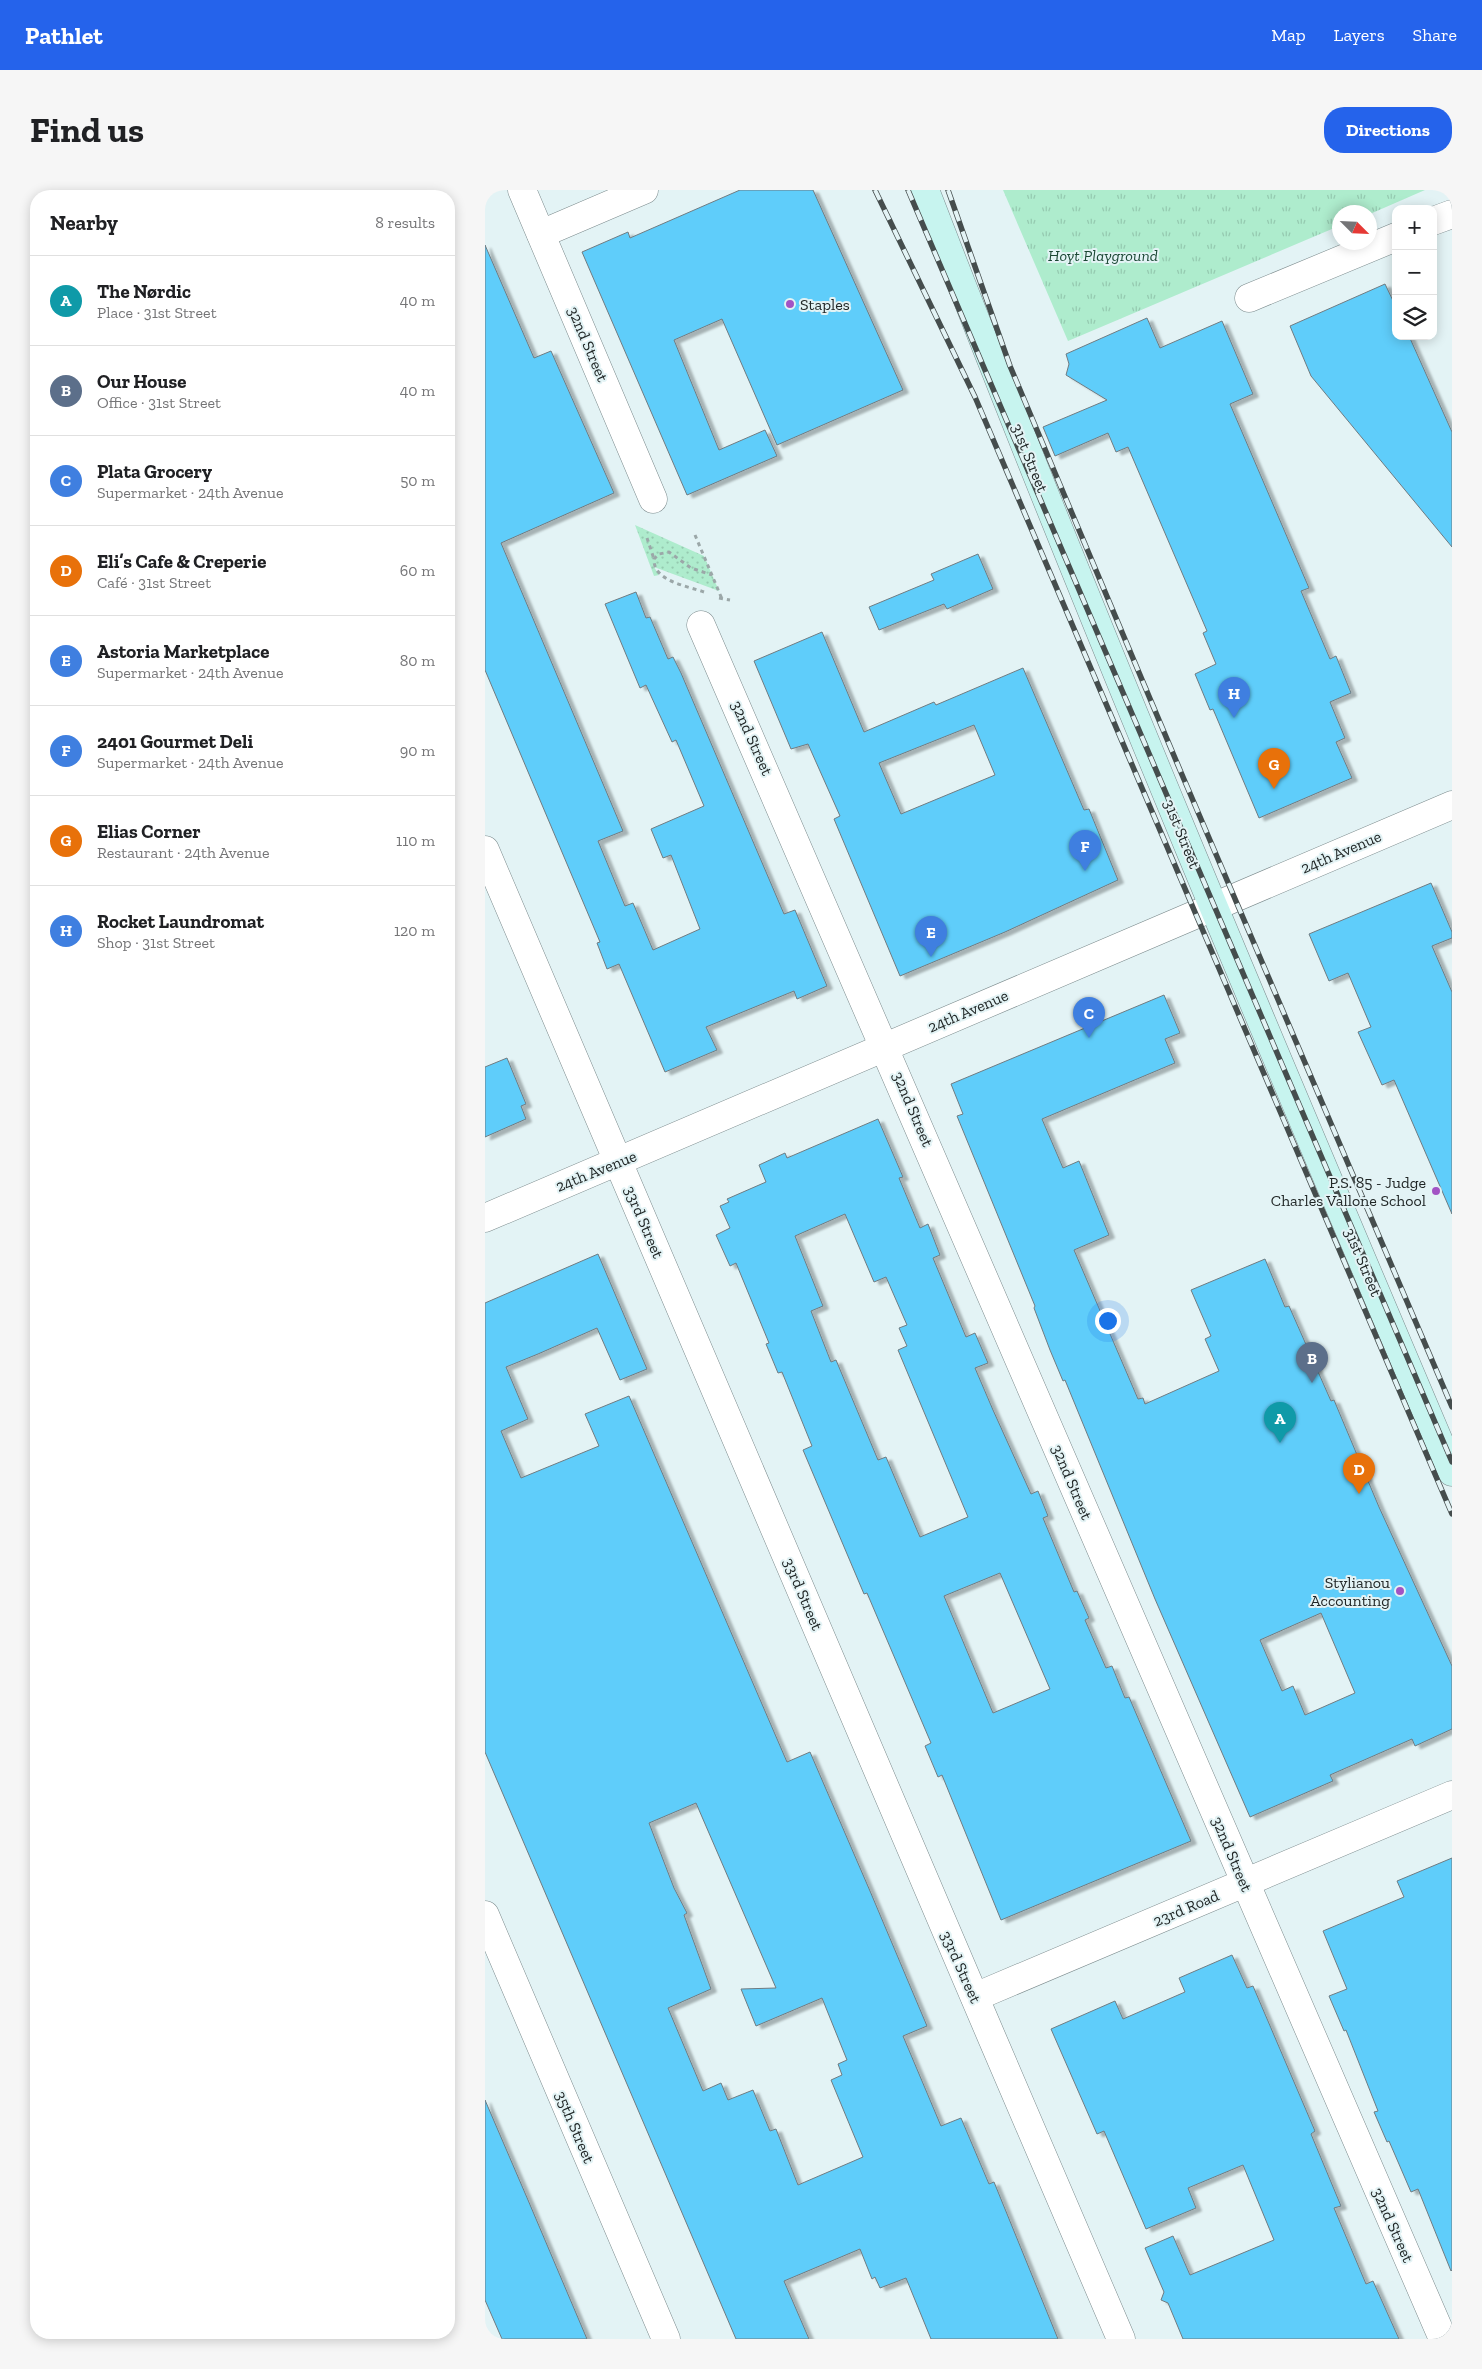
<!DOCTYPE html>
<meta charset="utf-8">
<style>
:root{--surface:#fff;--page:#f6f6f6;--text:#202124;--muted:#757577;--line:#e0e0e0;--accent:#2563eb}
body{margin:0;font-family:"Zilla Slab",serif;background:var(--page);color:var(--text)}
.controls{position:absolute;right:15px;top:15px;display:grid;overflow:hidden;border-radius:10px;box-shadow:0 2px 12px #0003}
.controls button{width:45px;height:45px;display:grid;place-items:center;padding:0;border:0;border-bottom:1px solid var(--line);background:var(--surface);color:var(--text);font:25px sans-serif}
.compass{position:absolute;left:847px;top:15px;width:45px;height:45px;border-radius:50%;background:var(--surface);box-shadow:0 2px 12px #0003;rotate:114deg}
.you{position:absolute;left:622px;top:1130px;width:18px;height:18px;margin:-12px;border:4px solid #fff;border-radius:50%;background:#1a73e8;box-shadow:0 0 0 8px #1a73e833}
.badge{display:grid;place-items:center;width:32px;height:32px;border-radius:50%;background:var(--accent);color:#fff;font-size:16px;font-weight:700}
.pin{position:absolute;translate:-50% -41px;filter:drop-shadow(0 1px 2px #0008)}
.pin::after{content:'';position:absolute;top:26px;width:18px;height:15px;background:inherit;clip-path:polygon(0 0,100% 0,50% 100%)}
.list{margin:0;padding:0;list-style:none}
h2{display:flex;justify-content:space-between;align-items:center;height:65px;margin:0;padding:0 20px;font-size:21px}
h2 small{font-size:16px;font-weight:400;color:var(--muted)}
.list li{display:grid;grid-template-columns:32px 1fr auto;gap:15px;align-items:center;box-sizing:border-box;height:90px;padding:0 20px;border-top:1px solid var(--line)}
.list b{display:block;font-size:19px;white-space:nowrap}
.list p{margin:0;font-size:16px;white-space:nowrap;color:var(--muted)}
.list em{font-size:16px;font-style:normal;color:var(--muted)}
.icon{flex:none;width:28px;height:28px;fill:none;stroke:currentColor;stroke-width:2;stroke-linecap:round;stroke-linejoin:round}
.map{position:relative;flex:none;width:967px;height:2149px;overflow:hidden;border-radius:20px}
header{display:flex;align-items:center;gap:30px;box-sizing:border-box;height:70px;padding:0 25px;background:var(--accent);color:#fff}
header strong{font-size:24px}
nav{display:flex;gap:28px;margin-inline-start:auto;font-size:18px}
.intro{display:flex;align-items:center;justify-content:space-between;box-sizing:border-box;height:120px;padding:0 30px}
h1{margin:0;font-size:35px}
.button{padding:12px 22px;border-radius:20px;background:var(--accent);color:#fff;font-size:18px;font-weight:700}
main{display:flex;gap:30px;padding:0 30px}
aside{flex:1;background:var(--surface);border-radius:20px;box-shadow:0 2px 12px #0003}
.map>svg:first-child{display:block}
</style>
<header>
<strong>Pathlet</strong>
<nav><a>Map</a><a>Layers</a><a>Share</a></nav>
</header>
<div class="intro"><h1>Find us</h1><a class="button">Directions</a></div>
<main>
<aside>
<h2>Nearby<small>8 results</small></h2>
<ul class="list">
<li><span class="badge" style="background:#0f9aa8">A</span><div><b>The Nørdic</b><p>Place · 31st Street</p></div><em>40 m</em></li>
<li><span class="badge" style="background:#5c6f8a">B</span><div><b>Our House</b><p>Office · 31st Street</p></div><em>40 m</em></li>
<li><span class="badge" style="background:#3f7fe0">C</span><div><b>Plata Grocery</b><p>Supermarket · 24th Avenue</p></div><em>50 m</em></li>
<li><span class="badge" style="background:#e8710a">D</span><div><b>Eli’s Cafe &amp; Creperie</b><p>Café · 31st Street</p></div><em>60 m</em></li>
<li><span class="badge" style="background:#3f7fe0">E</span><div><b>Astoria Marketplace</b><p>Supermarket · 24th Avenue</p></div><em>80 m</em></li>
<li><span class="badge" style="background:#3f7fe0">F</span><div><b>2401 Gourmet Deli</b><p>Supermarket · 24th Avenue</p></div><em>90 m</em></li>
<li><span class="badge" style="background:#e8710a">G</span><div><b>Elias Corner</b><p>Restaurant · 24th Avenue</p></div><em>110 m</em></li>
<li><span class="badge" style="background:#3f7fe0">H</span><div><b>Rocket Laundromat</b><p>Shop · 31st Street</p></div><em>120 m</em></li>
</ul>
</aside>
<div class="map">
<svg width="967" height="2149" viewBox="0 0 967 2149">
<defs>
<pattern id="grass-dots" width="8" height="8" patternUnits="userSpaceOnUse" patternTransform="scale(1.25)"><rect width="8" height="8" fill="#aeeccd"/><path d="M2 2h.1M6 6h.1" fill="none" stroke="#95cab0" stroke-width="1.8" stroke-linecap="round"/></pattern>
<pattern id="park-tufts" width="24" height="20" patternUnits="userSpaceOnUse" patternTransform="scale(1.25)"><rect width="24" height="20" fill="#aeeccd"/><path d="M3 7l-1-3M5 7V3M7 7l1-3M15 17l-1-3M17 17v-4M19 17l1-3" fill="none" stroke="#95cab0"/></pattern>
<filter id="shadow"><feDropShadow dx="5.5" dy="3" stdDeviation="1" flood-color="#0004"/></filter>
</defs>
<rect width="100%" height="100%" fill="#e3f3f5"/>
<!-- grass -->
<polygon fill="url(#grass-dots)" points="150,335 219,366 234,401 169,377 174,385 169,386"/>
<!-- park -->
<polygon fill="url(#park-tufts)" points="518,0 940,0 885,24 854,22 854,36 583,151"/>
<!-- building -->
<g fill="#5fcdfa" stroke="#6f7b81" fill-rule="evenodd" filter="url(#shadow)">
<polygon points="255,0 328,0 418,200 292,255 237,129 189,150 234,260 280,240 292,266 202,305 97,62 143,42 145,48"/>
<polygon points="0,55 49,168 66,161 129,303 16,353 138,641 113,651 140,716 148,713 168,760 215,739 186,665 178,668 166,639 219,616 191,550 187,552 161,495 155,498 120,414 151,402 161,428 165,427 183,469 188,467 196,483 299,724 310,720 342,796 312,809 309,801 221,837 232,860 180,882 134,774 122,779 112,753 115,752 0,480"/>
<polygon points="900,94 911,117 911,146 924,146 967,242 967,357 826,186 805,136"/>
<polygon points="662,128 675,158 737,131 768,204 745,214 824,398 816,401 845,469 851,466 866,503 845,512 860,548 851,552 867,588 774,628 728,519 725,520 710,484 731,474 718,443 722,441 643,257 631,262 623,243 570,266 558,237 622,210 581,185 584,174 581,164"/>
<polygon points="493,364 508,399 462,419 459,414 394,440 384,417 449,390 446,384"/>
<path d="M 337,442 L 379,542 L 449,512 L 451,515 L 538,478 L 599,620 L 604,619 L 633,690 L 520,742 L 415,786 L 349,629 L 355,626 L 323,554 L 306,559 L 269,471 ZM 489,535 L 510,585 L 416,624 L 394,573 Z"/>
<polygon points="946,693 967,742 967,748 947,756 967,802 967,1024 909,890 897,895 873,842 886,837 863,783 844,791 824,744"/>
<path d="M 679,805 L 695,843 L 680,849 L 690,873 L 557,929 L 578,978 L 594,971 L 624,1045 L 589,1060 L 653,1209 L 658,1208 L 660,1214 L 734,1181 L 720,1149 L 726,1146 L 706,1100 L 780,1069 L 800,1117 L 804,1116 L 846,1211 L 849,1210 L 894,1317 L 967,1476 L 967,1539 L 930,1556 L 927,1549 L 845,1585 L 848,1591 L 765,1627 L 670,1409 L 580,1190 L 578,1191 L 565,1160 L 549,1118 L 550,1116 L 472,926 L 478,924 L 466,894 ZM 836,1423 L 870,1503 L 820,1525 L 808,1496 L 797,1501 L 775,1450 Z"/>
<polygon points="22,868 41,914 36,916 41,929 0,947 0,877"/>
<path d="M 393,929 L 418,987 L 414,988 L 435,1038 L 443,1034 L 455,1065 L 448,1068 L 481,1147 L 490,1143 L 503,1173 L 490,1178 L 508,1220 L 546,1304 L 553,1301 L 563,1326 L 558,1328 L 589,1402 L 592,1401 L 604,1428 L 600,1430 L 621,1478 L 627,1476 L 640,1508 L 644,1507 L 706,1651 L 516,1730 L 457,1585 L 453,1587 L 440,1556 L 446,1553 L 382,1403 L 379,1404 L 318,1260 L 327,1256 L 297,1182 L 293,1183 L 281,1154 L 284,1153 L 251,1073 L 245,1076 L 231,1045 L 245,1038 L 235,1016 L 244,1012 L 242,1009 L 281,992 L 274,975 L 300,963 L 302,968 ZM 360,1024 L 389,1092 L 401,1087 L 422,1135 L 414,1138 L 422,1156 L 413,1160 L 483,1327 L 435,1347 L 401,1267 L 393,1270 L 351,1170 L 346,1172 L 326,1121 L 338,1116 L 310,1046 ZM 515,1383 L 565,1499 L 508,1523 L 459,1406 Z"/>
<path d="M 113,1064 L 162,1179 L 135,1190 L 112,1138 L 53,1164 L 21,1177 L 43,1229 L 16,1241 L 36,1288 L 114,1256 L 100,1224 L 144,1206 L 302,1572 L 325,1562 L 385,1701 L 442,1836 L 418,1846 L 456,1936 L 476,1928 L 504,1994 L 509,1992 L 573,2149 L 446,2149 L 421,2088 L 395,2098 L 390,2087 L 387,2089 L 375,2059 L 299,2091 L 324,2149 L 251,2149 L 0,1562 L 0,1113 ZM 211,1613 L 291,1798 L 256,1799 L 271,1836 L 337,1808 L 362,1870 L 353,1874 L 357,1885 L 346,1890 L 378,1967 L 313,1995 L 291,1939 L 285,1941 L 268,1900 L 243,1910 L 236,1893 L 218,1901 L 183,1818 L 226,1799 L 199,1725 L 202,1723 L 189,1698 L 164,1633 Z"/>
<polygon points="967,1668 967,2080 966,2081 933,1999 926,2002 904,1951 902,1952 889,1922 893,1921 861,1840 859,1841 844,1806 862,1799 838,1741 919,1707 912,1691"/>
<polygon points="747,1765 762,1798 768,1796 830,1941 826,1944 856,2016 849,2018 881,2094 888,2091 914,2149 698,2149 683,2113 676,2110 679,2102 660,2058 688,2046 705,2085 789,2050 758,1975 703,1998 711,2018 661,2039 619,1941 612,1944 566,1839 630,1811 638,1829 700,1802 694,1788"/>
<polygon points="0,1910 43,2010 102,2149 17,2149 0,2110"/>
</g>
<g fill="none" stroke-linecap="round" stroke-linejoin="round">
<!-- street casing -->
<g stroke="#7c8b8d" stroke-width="29">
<g id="street">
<polyline points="37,0 168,309"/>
<polyline points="948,31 967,24"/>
<polyline points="56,44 159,0"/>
<polyline points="764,108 911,47"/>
<path d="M 216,435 C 468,1004 709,1578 958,2149"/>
<path d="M 0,660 C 212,1156 423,1653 636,2149"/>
<polyline points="0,1028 967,615"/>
<polyline points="0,1725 181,2149"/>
<polyline points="490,1807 967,1605"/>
</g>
</g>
<!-- secondary casing -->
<g stroke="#7c8b8d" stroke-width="29">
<path id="secondary" d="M 440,0 C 606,431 786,856 967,1282"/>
</g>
<!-- path -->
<g stroke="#9ba7a8" stroke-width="3" stroke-dasharray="4 4" stroke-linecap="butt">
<polyline points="210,345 237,409"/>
<polyline points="162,348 169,369"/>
<path d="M 219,402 C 202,396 168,391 169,369 L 174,364 L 184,362 L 206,378 L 227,385"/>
<polyline points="234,408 245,410"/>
</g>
<!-- street -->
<use href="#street" stroke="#fff" stroke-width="28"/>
<!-- secondary -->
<use href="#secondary" stroke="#c7f4ef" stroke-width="28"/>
<!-- rail casing -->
<g stroke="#454d4d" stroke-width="5.5">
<g id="rail">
<polyline points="390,0 490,207 967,1324"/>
<polyline points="423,0 967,1272"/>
<polyline points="463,0 525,176 695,580 967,1217"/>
</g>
</g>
<!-- rail -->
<use href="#rail" stroke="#e3f3f5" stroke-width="4" stroke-dasharray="11" stroke-linecap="butt"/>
</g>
<!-- markers -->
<g fill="#a253c4" stroke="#e3f3f5" stroke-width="2">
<circle cx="305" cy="114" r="5"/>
<circle cx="951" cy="1001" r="5"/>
<circle cx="915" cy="1401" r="5"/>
</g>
<g text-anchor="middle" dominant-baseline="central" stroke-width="4" stroke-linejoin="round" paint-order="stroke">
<!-- park labels -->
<g font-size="16" font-style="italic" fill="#1b4734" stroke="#e3f3f5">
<text x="618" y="65">Hoyt Playground</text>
</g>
<!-- poi labels -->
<g font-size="16" fill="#212727" stroke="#e3f3f5" text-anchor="end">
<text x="315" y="114" text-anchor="start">Staples</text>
<text x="941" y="992">P.S. 85 - Judge<tspan x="941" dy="18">Charles Vallone School</tspan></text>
<text x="905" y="1392">Stylianou<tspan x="905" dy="18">Accounting</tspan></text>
</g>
<!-- street labels -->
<g font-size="16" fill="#212727" stroke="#e3f3f5">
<text transform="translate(103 154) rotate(67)">32nd Street</text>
<text transform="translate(545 268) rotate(68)">31st Street</text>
<text transform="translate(267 548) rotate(66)">32nd Street</text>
<text transform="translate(697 644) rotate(68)">31st Street</text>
<text transform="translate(856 662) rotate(-23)">24th Avenue</text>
<text transform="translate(483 821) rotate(-23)">24th Avenue</text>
<text transform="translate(428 919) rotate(67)">32nd Street</text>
<text transform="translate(111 981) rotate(-22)">24th Avenue</text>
<text transform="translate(159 1032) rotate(67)">33rd Street</text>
<text transform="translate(878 1072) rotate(67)">31st Street</text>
<text transform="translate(587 1292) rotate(67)">32nd Street</text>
<text transform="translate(318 1404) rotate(67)">33rd Street</text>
<text transform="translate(747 1664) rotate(67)">32nd Street</text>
<text transform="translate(701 1718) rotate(-23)">23rd Road</text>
<text transform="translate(476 1777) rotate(66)">33rd Street</text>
<text transform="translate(90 1937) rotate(67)">35th Street</text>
<text transform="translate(908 2035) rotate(66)">32nd Street</text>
</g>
</g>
</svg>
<div class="controls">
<button>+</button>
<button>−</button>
<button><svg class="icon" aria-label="layers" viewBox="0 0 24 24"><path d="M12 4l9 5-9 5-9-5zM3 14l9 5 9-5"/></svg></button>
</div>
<svg class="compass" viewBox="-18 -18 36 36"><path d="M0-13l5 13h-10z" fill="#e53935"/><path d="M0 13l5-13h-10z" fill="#757577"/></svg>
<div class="you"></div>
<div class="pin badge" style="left:795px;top:1253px;background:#0f9aa8">A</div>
<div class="pin badge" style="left:827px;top:1193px;background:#5c6f8a">B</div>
<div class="pin badge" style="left:604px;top:848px;background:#3f7fe0">C</div>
<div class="pin badge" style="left:874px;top:1304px;background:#e8710a">D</div>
<div class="pin badge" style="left:446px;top:767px;background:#3f7fe0">E</div>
<div class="pin badge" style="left:600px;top:681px;background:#3f7fe0">F</div>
<div class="pin badge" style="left:789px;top:599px;background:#e8710a">G</div>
<div class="pin badge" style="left:749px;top:528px;background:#3f7fe0">H</div>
</div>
</main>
